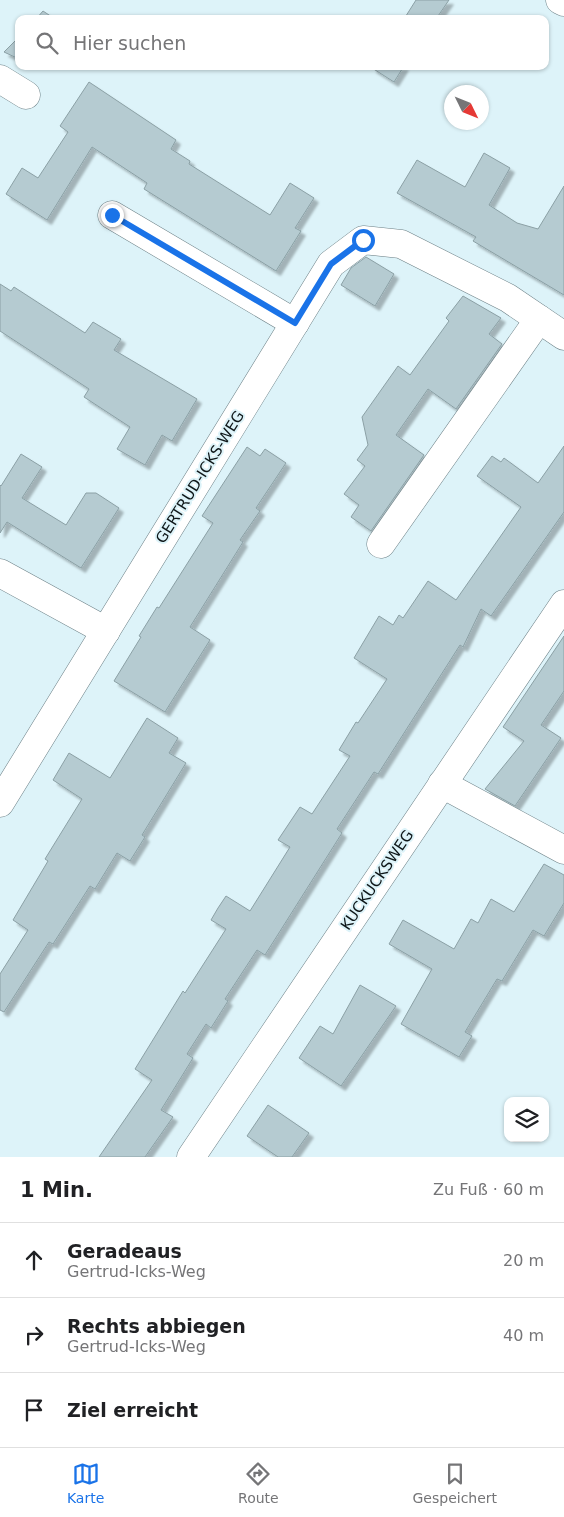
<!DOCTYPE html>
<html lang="de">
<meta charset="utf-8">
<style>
:root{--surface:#fff;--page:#f2f2f2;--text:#202124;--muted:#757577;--line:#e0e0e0;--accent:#1a73e8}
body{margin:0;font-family:"DejaVu Sans",sans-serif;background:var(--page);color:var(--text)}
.controls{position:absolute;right:15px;bottom:15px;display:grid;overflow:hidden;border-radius:10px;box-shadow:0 1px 4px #0004}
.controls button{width:45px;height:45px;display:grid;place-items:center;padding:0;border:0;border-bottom:1px solid var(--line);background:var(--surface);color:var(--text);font:25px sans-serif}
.compass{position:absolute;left:444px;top:85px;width:45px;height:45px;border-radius:50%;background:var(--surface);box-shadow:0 1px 4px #0004;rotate:133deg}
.stop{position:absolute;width:15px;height:15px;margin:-11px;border:4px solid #1a73e8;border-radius:50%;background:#fff}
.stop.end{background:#1a73e8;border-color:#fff;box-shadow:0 1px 5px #0008}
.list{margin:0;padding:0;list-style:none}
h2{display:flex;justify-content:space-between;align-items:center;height:65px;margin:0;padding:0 20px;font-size:21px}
h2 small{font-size:16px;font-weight:400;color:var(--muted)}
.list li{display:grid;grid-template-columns:32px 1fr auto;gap:15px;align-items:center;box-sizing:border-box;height:75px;padding:0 20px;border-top:1px solid var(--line)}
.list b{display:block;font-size:19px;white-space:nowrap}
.list p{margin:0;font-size:16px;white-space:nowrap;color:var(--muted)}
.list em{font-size:16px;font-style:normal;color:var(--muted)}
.icon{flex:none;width:28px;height:28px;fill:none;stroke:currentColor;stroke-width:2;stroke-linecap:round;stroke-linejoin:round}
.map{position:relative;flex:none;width:564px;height:1157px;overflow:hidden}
.search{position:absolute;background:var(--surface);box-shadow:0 1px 4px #0004;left:15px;right:15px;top:15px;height:55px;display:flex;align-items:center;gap:12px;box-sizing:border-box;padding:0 18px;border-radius:10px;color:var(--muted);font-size:19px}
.sheet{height:290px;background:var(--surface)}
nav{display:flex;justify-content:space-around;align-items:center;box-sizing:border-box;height:70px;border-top:1px solid var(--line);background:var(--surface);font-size:14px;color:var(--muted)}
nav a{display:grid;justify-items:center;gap:2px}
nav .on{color:var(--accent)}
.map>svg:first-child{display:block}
</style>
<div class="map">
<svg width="564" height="1157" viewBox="0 0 564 1157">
<defs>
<filter id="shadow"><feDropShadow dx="4.5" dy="4.5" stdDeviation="1" flood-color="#0004"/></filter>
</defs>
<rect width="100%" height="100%" fill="#ddf3f9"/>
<!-- building -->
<g fill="#b5cbd1" stroke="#8ba0a5" filter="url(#shadow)">
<polygon points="416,0 449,0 436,19 404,19"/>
<polygon points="43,11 55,19 36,19"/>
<polygon points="19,37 19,59 4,52"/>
<polygon points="373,66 404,66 394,82 372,68"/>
<polygon points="89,82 176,140 171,149 190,161 189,164 270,215 290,183 314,198 295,228 301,231 276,271 144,189 147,183 92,147 47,220 6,194 22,168 38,178 68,132 60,126"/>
<polygon points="484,153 510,168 489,205 517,223 538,229 564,186 564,295 473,241 476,237 397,193 417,160 465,187"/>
<polygon points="366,257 394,274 375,306 341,285 351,268"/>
<polygon points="0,284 11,291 14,287 85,333 93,322 121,339 114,350 197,399 172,441 162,435 145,465 117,449 130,427 84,397 89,389 0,331"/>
<polygon points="463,296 501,318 489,334 502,344 456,409 428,389 396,435 424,455 371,531 351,517 359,505 344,494 365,466 357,460 368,445 362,417 398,366 410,375 449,321 446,318"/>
<polygon points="564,446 564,512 491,616 481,609 463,647 460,645 378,774 374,772 337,829 342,833 265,955 257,950 225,999 228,1001 211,1028 206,1024 187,1054 193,1058 161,1110 173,1117 145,1157 99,1157 152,1080 135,1069 183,991 185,993 226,929 211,920 218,908 226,896 250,911 290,847 278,840 300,807 312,814 350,756 339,750 356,722 358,723 387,679 354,658 379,616 393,625 399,615 403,618 428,581 456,600 521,507 477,476 492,456 501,462 504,458 538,483"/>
<polygon points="247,447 260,456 265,449 286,463 256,508 260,511 240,540 243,542 190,627 210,640 165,712 114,681 141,637 139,636 157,607 159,608 213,523 202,516"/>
<polygon points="21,454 42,467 22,498 66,525 86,493 96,493 119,508 81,568 7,522 0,533 0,485 1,486"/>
<polygon points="564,636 564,691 541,725 561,738 515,806 485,789 524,741 503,727"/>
<polygon points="147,718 178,738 169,753 186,763 142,835 145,837 130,861 117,853 95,889 90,886 53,944 49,942 4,1012 0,1010 0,974 28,930 13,920 48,861 45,859 82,799 53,780 69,753 110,778"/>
<polygon points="544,864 564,875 564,903 544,936 533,930 502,981 497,979 465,1032 472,1036 459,1057 401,1024 432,969 389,944 403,920 454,949 471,919 478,923 491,899 514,912"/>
<polygon points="360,985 396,1006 341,1086 299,1058 320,1026 333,1034"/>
<polygon points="268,1105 309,1133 292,1157 278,1157 247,1136"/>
</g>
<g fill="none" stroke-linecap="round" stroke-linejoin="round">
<!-- minor casing -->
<g stroke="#6d8187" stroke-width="29">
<g id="minor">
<polyline points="560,0 564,2"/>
<polyline points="0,79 26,95"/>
<polyline points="112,215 295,323"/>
<polyline points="381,544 539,319"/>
<polyline points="0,573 106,631"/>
<polyline points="442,784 564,850"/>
<polyline points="0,803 331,264 363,240 401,244 508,298 564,336"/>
<polyline points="191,1157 564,604"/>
</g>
</g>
<!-- minor -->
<use href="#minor" stroke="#fff" stroke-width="28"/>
</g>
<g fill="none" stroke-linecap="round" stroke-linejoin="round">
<!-- route -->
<polyline stroke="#1a73e8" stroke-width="6" points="112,215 295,323 331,264 363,240"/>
</g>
<g text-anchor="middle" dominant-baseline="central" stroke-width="4" stroke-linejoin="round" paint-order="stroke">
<!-- street labels -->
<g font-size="15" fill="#0e1618" stroke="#ddf3f9">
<text transform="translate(200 477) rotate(-58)">GERTRUD-ICKS-WEG</text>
<text transform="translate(377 880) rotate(-56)">KUCKUCKSWEG</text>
</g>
</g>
</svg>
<div class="controls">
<button><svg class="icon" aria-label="layers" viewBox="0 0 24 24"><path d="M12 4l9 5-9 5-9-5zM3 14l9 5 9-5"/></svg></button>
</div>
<svg class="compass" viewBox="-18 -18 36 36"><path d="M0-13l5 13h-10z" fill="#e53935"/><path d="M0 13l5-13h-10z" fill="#757577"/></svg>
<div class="stop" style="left:363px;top:240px"></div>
<div class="stop end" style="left:112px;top:215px"></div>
<div class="search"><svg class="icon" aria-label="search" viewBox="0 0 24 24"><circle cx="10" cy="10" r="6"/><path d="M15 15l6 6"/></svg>Hier suchen</div>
</div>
<section class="sheet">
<h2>1 Min.<small>Zu Fuß · 60 m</small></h2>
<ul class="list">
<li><svg class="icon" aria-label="ahead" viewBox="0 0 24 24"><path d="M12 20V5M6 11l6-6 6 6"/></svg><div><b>Geradeaus</b><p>Gertrud-Icks-Weg</p></div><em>20 m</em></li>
<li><svg class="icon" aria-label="right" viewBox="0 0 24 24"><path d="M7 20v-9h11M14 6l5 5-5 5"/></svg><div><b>Rechts abbiegen</b><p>Gertrud-Icks-Weg</p></div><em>40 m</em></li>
<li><svg class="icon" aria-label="arrive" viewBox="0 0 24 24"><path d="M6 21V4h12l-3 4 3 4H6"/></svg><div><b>Ziel erreicht</b></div></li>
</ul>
</section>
<nav>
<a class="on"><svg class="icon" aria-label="map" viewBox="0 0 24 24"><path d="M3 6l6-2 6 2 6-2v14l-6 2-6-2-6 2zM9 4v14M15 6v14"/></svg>Karte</a>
<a><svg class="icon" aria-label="directions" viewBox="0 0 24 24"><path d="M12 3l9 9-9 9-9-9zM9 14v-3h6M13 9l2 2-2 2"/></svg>Route</a>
<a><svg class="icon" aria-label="saved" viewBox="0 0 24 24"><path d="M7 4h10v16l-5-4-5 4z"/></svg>Gespeichert</a>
</nav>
